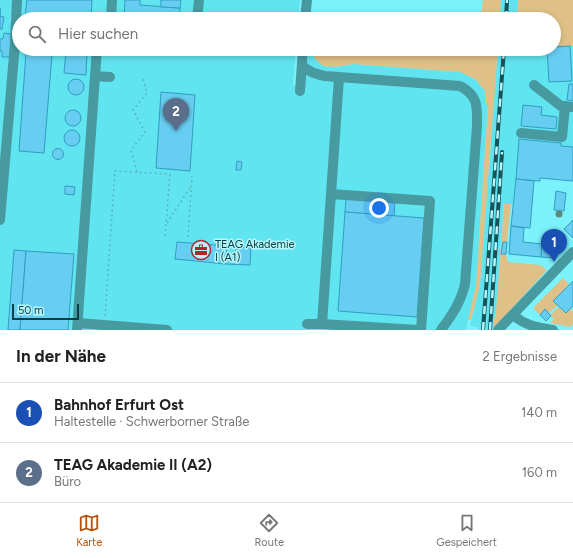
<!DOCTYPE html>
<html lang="de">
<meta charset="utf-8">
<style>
:root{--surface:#fff;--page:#f2f2f2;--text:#222;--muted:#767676;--line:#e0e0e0;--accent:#b45309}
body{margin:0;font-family:Figtree,sans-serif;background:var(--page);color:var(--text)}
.scale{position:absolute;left:12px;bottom:10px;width:67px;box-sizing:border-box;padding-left:4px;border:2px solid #094045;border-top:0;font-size:11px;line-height:14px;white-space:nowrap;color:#094045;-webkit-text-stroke:3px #b6f6fc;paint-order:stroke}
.you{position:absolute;left:379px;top:208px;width:14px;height:14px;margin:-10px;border:3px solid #fff;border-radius:50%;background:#1a73e8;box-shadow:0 0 0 6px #1a73e833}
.badge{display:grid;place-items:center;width:26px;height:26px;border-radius:50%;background:var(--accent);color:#fff;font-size:13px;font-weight:700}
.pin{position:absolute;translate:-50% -33px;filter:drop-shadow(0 1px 2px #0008)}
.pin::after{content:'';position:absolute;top:21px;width:14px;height:12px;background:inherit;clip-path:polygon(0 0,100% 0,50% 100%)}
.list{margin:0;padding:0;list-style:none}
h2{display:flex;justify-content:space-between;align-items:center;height:52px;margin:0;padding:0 16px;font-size:17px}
h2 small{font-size:13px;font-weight:400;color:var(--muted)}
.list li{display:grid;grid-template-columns:26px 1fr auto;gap:12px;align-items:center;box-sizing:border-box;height:60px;padding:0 16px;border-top:1px solid var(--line)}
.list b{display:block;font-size:15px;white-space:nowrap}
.list p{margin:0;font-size:13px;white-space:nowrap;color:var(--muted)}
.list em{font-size:13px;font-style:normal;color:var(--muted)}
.icon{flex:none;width:22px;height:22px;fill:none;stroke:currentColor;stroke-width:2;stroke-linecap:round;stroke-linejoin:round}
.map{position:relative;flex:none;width:573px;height:330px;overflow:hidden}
.search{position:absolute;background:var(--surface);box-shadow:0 2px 6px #0003;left:12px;right:12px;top:12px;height:44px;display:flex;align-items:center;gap:10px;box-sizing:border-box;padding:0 14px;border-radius:22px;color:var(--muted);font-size:15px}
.sheet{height:172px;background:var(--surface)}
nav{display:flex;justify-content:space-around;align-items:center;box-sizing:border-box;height:56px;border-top:1px solid var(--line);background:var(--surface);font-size:11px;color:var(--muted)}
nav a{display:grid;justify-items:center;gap:2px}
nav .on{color:var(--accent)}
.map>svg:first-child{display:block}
</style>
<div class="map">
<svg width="573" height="330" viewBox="0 0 573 330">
<rect width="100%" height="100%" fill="#7bf1fb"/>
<!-- built -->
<g fill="#60e4f0">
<polygon points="0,0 300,0 298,19 19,19 19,49 296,49 293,85 305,86 309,49 311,49 315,59 334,67 354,64 460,72 475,79 486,91 485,104 488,104 476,285 466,330 0,330"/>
<polygon points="501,0 518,0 517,19 500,19"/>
<polygon points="573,46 573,181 540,178 540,181 516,179 513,205 504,204 496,311 495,318 493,319 493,329 491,330 478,330 478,327 470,326 480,285 498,49 554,49 554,47"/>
</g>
<!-- green -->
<g fill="#dfc187">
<polygon points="483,0 501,0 500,19 480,19"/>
<polygon points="518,0 573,0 573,46 554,47 554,19 517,19"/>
<path d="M 311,49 C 317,49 323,49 330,49 C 346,50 387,57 401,49 L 498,49 L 480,285 L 471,320 L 468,320 L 476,285 L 488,105 L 485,104 L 485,91 L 475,79 L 460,72 L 354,64 L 334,67 L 323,66 L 315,59 Z"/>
<polygon points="504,204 511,204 507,242 503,242 501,254 506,254 508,262 540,265 547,270 493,329 493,319 495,318 496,311"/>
<polygon points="563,278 569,284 553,301 558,305 549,313 545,310 540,315 533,308"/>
<polygon points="559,307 565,313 570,309 573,311 573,324 571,327 550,323 554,319 550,315"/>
</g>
<!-- building -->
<g fill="#67cef2" stroke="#309ec0">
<polygon points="27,0 92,0 91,19 67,19 25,16"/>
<polygon points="125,0 140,0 140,5 180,8 179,19 124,19"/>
<polygon points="161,0 181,0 180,8 161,7"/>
<polygon points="0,8 0,16 4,17 2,29 0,29"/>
<polygon points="23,15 25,16 67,19 23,19"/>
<polygon points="4,33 11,34 10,57 2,57 2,51 0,51 0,39 3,39"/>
<polygon points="570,46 572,81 549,82 547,49 554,49 554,47"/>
<polygon points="26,52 52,54 44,153 19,151"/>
<polygon points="66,52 87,54 86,75 64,73"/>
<circle cx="76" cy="87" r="8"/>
<polygon points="569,84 573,84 573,101 567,100"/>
<polygon points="161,92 195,95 190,171 156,168"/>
<polygon points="523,105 542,107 541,115 557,117 556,129 521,126"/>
<circle cx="73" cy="118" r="8"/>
<circle cx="72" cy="138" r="8"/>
<polygon points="519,139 561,143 561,146 573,147 573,181 540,178 540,181 516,179"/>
<circle cx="58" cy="154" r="5.5"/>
<polygon points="237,161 242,162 241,170 236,170"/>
<polygon points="516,179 534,181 530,228 511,226"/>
<polygon points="65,186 75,187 74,195 65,194"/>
<polygon points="556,191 566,193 564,211 554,210"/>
<polygon points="346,199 395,202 394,216 345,212"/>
<polygon points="345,212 424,218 417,317 338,311"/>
<polygon points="573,220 573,238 564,229"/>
<polygon points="511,226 524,228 523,242 542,244 541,257 509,254"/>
<polygon points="177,242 227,246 225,264 175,259"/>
<polygon points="503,242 507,242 506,254 501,254"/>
<polygon points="542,244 566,246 554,258 541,257"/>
<polygon points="236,247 251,248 250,265 225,264 226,255 235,256"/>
<polygon points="14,250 26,251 20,330 8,330"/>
<polygon points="26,251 74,254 68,330 20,330"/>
<polygon points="573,281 573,306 566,313 553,301"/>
<polygon points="545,309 551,316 546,321 540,315"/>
</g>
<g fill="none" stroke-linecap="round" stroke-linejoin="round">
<!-- path -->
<g stroke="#55b6be" stroke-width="1.5" stroke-dasharray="2 3" stroke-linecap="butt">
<polyline points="137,172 131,150 145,132 133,110 147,93 143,79"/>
<polyline points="167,223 191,186"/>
<polyline points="165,236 170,174"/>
<polyline points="188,237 192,176"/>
<polyline points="105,316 115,171 167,174"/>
</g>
<!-- minor -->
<g stroke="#489aa1" stroke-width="10">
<polyline points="111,19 112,0"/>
<polyline points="197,19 199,0"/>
<polyline points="305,19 307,0"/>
<polyline points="97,49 95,76 110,77"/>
<path d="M 302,65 C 308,72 316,74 325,76 L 460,86 C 479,96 477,107 477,126 L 465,284 C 461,302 452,315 441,330"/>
<polyline points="534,85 561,106 573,107"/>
<polyline points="300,91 303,49"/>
<polyline points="521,133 562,137 565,106"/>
<polyline points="331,194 339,78"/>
<polyline points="0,220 15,43 17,0"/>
<path d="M 513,315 C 526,326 537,327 553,330"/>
<polyline points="78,323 167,330"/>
<polyline points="307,324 322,324 418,330"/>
<polyline points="322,324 331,194 430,201 421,330"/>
<polyline points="77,330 95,76"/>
<polyline points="498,330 573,252"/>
</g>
<!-- rail casing -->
<g stroke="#155358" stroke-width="4">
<g id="rail">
<polyline points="506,19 507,0"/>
<polyline points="483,330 504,49"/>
<polyline points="490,330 502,152"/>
</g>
</g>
<!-- rail -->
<use href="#rail" stroke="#b6f6fc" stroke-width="2.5" stroke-dasharray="8" stroke-linecap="butt"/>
</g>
<!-- trees -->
<circle fill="#5d8978" cx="559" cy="214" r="3.5"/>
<!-- icons -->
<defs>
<g id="office-ring" transform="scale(1)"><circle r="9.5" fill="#b6f6fc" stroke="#b4232e" stroke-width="1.5"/><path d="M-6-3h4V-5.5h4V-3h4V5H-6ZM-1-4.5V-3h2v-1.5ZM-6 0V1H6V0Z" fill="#b4232e"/></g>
</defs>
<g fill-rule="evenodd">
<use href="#office-ring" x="201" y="250"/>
</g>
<g text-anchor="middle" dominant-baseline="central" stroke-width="3" stroke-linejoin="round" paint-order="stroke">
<!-- poi labels -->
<g font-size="11" fill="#094045" stroke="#b6f6fc" text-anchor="start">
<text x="215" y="244">TEAG Akademie<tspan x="215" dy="13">I (A1)</tspan></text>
</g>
</g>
</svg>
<div class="scale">50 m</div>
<div class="you"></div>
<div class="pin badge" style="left:554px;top:262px;background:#1a4fb4">1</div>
<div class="pin badge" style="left:176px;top:131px;background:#5c6f8a">2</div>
<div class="search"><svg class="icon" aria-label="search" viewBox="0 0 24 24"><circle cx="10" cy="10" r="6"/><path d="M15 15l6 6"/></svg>Hier suchen</div>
</div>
<section class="sheet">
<h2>In der Nähe<small>2 Ergebnisse</small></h2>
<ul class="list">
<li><span class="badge" style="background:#1a4fb4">1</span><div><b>Bahnhof Erfurt Ost</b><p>Haltestelle · Schwerborner Straße</p></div><em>140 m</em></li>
<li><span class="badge" style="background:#5c6f8a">2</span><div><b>TEAG Akademie II (A2)</b><p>Büro</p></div><em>160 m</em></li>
</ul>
</section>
<nav>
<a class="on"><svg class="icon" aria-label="map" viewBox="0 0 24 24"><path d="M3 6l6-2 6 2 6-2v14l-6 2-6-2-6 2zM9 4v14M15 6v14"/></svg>Karte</a>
<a><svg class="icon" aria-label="directions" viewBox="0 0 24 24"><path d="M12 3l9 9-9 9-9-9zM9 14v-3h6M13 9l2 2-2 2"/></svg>Route</a>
<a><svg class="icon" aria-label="saved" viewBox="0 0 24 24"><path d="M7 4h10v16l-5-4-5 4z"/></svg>Gespeichert</a>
</nav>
